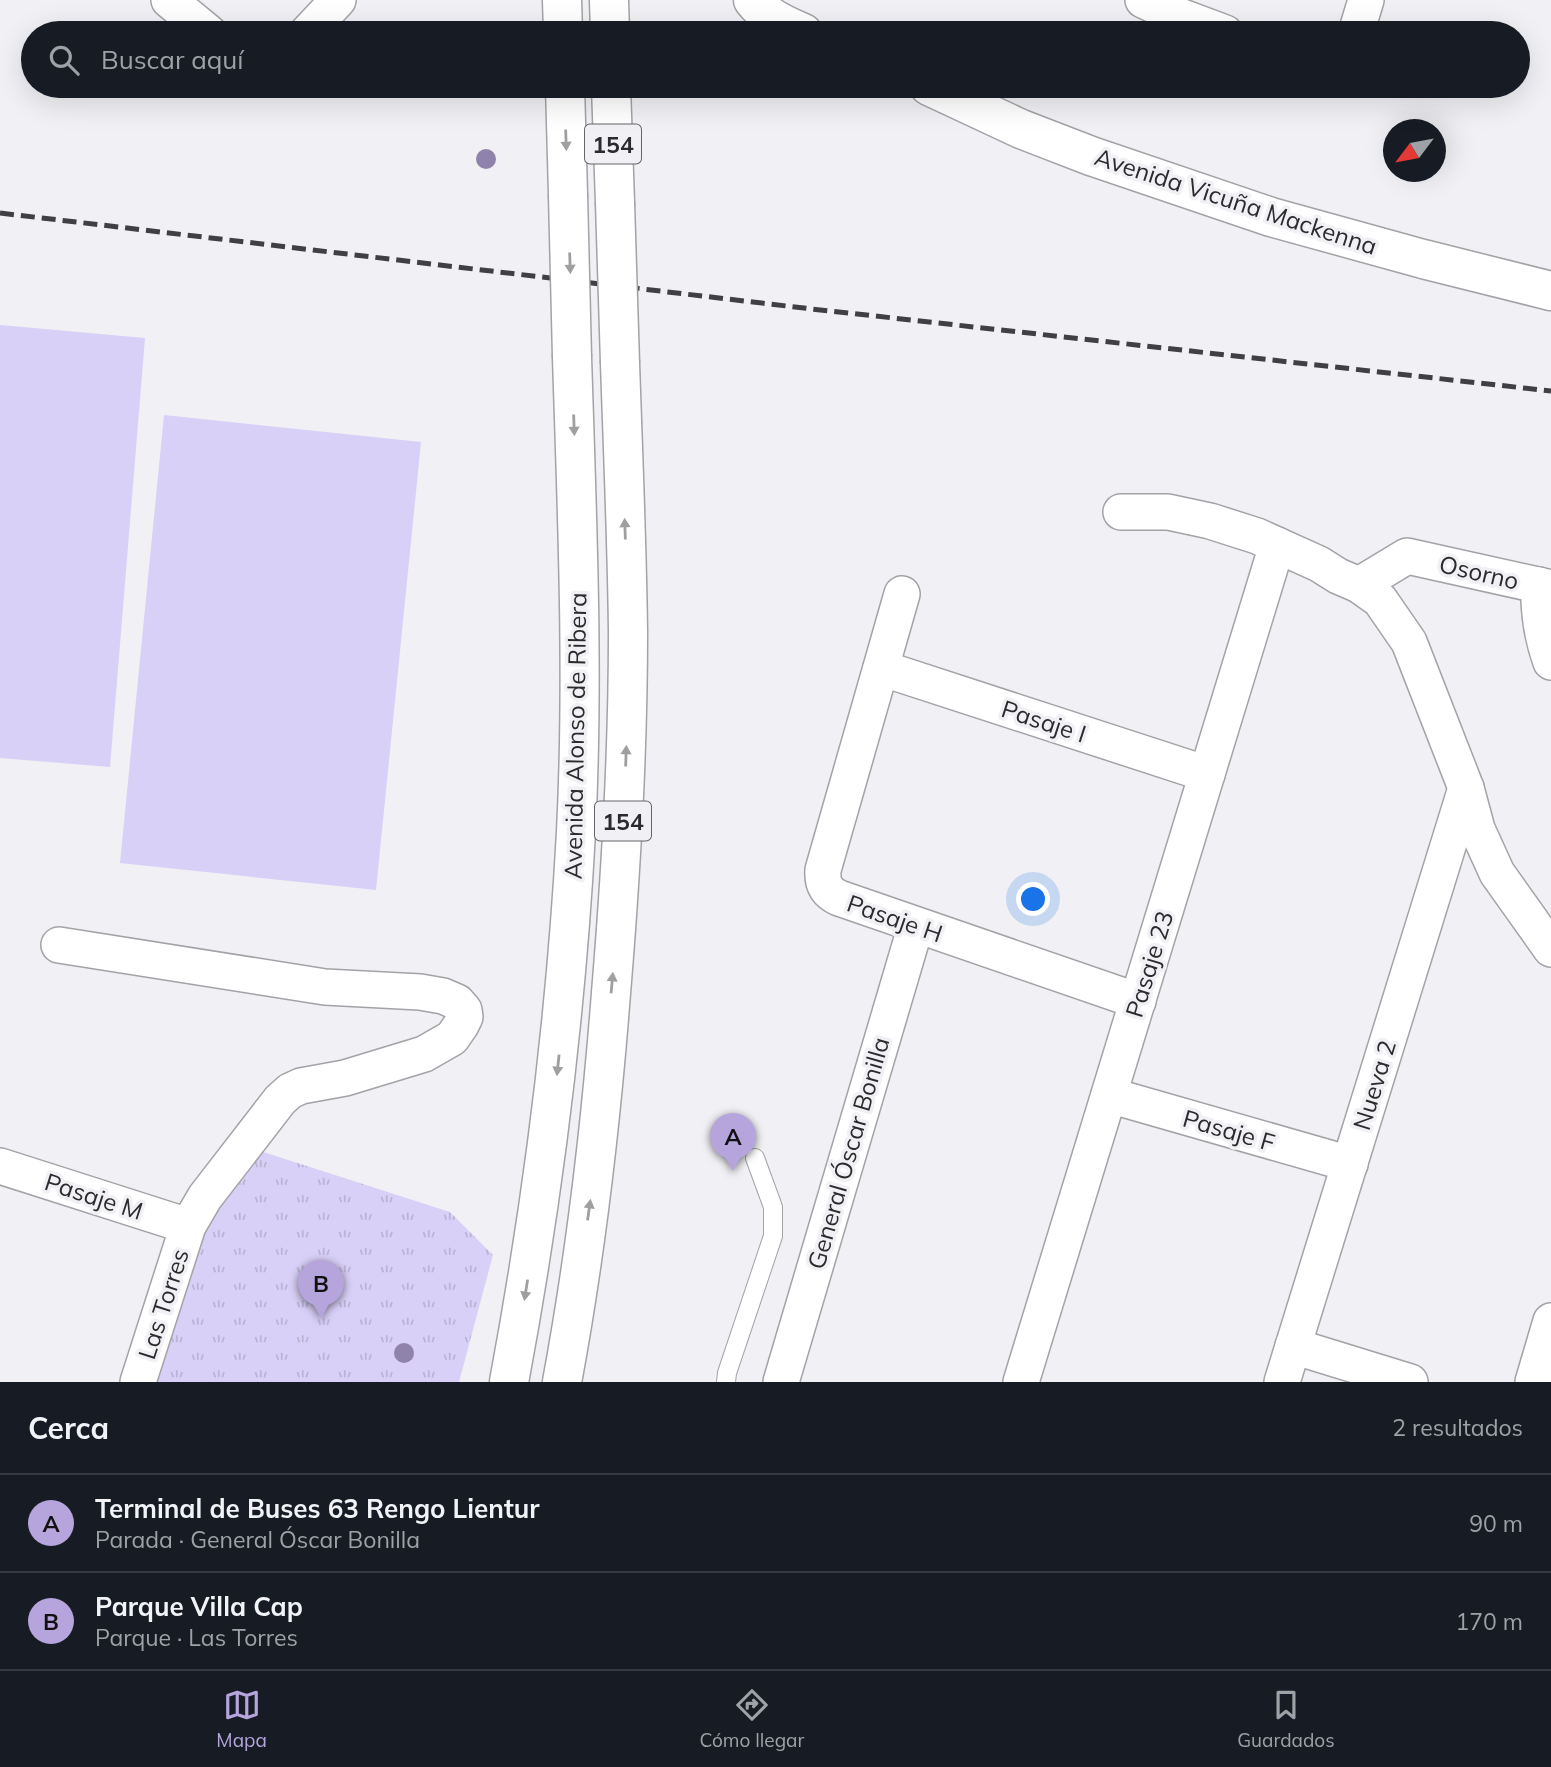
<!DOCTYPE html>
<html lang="es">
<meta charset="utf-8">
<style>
:root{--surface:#171b24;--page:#242831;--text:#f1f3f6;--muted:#9ea1a6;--line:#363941;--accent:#b6a5dd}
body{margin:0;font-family:Mulish,sans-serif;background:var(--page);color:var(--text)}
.compass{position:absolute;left:1383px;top:119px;width:63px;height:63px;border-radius:50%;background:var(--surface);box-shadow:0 7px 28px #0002;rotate:238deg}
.you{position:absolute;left:1034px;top:900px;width:24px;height:24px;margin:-18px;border:5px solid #fff;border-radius:50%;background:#1a73e8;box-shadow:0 0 0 10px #1a73e833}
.badge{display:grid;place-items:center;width:46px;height:46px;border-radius:50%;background:var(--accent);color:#111;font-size:23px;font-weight:700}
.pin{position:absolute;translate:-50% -58px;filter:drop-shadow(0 2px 4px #0008)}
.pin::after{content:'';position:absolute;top:37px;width:24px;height:21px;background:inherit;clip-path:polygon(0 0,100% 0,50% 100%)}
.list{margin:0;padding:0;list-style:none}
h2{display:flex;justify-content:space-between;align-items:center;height:91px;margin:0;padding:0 28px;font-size:30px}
h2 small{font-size:23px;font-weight:400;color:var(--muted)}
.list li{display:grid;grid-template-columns:46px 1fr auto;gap:21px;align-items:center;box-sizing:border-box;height:98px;padding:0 28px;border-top:2px solid var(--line)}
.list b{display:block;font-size:26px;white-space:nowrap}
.list p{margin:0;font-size:23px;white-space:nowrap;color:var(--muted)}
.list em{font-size:23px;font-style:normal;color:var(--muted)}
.icon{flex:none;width:38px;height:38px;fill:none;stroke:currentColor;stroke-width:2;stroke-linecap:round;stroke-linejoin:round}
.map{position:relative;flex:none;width:1551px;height:1382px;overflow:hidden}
.search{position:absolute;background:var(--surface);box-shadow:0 7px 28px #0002;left:21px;right:21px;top:21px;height:77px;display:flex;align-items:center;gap:18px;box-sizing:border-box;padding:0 24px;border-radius:38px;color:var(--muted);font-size:26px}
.sheet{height:287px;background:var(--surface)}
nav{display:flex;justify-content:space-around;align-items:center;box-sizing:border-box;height:98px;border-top:2px solid var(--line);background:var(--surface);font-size:19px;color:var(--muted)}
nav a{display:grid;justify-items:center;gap:4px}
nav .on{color:var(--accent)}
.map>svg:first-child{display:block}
</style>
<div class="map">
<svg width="1551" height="1382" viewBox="0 0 1551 1382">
<defs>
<pattern id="park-tufts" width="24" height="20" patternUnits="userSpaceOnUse" patternTransform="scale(1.75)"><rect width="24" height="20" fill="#d8d0f7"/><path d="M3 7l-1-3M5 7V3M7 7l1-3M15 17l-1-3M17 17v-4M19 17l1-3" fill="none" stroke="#bab3d4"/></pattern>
</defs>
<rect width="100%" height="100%" fill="#f1f0f4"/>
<!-- grass -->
<g fill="#d8d0f7">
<polygon points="0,325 145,338 110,767 0,758"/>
<polygon points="164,415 421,442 376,890 120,863"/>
</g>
<!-- park -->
<polygon fill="url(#park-tufts)" points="257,1150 450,1212 493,1255 459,1382 147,1382 185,1252"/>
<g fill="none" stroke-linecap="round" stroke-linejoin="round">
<!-- service casing -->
<g stroke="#a3a2a6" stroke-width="20">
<polyline id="service" points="726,1382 727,1373 773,1236 773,1207 755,1158"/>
</g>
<!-- minor casing -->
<g stroke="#a3a2a6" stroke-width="38">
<g id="minor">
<polyline points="169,0 209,33"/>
<polyline points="1143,0 1169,12 1225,33"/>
<polyline points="307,33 338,0"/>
<polyline points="1356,33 1366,0"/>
<polyline points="1121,512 1168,512 1210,521 1257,536 1319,564 1338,576 1359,585 1380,600 1409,642 1466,788 1477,829 1497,873 1551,949"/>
<polyline points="1359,585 1407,556 1551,588"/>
<path d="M 1539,585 C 1538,612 1542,637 1551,662"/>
<path d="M 902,594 L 823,870 C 822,884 826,892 839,898 L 1138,1001"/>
<polyline points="881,668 1207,774"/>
<polyline points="59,945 325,987 420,992 443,996 457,1002 464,1010 465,1017 461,1025 452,1038 424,1054 345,1078 301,1086 290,1091 280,1100 205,1197 188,1226 138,1382"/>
<polyline points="1109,1095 1350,1164"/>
<polyline points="0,1166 188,1226"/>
<polyline points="1293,1346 1410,1382"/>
<polyline points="781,1382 916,925"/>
<polyline points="1021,1382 1277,545"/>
<polyline points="1282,1382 1466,788"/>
<polyline points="1533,1382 1551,1321"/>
</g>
</g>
<!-- tertiary casing -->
<g stroke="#a3a2a6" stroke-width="41">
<g id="tertiary">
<path d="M 753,0 C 766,17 784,25 803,33"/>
<polyline points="929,86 1021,129 1091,156 1271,217 1423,259 1551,291"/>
</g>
</g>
<!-- trunk casing -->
<g stroke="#a3a2a6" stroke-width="41">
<g id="trunk">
<polyline points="562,0 563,33"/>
<polyline points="609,0 610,33"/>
<polyline points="565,86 568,195"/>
<polyline points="611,86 615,203"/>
<path d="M 509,1382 C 543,1200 566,1017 576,832 C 584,674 577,515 572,357"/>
<path d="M 562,1382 C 586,1253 601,1123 611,993 C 621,873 628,753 628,633 C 627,543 623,453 620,363"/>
</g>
</g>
<!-- service -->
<use href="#service" stroke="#fff" stroke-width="18"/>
<!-- minor -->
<use href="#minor" stroke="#fff" stroke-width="35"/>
<!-- tertiary -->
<use href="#tertiary" stroke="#fff" stroke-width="38"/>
<!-- trunk -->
<use href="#trunk" stroke="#fff" stroke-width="38"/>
<!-- rail -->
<polyline stroke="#403f41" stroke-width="5" stroke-dasharray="14 7" stroke-linecap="butt" points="0,213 812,309 1551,391"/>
<!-- trunk-bridge casing -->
<g stroke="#a3a2a6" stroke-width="41" stroke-linecap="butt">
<g id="trunk-bridge">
<polyline points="568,195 572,357"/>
<polyline points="615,203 620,363"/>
</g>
</g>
<!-- trunk-bridge -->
<use href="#trunk-bridge" stroke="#fff" stroke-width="38"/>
</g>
<!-- trees -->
<g fill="#8f82ac">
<circle cx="486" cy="159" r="10"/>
<circle cx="404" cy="1353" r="10"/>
</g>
<!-- one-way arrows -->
<defs><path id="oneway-solid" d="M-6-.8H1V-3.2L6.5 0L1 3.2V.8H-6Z" transform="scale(1.75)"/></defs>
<g fill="#a09fa0">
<use href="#oneway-solid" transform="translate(566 140) rotate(88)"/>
<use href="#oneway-solid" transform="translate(570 263) rotate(88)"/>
<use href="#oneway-solid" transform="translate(574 425) rotate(88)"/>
<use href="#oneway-solid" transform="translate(625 529) rotate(-92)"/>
<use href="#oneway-solid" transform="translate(626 756) rotate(-88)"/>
<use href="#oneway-solid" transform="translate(612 983) rotate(-85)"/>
<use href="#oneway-solid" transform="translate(558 1065) rotate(96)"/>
<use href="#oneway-solid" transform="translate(589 1210) rotate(-82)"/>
<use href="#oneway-solid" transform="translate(526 1290) rotate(99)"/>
</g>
<g text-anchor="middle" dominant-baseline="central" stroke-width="7" stroke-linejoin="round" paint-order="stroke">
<!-- shield labels -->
<g fill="#f1f0f4" stroke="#666568" stroke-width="2">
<rect x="585" y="124.5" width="56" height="39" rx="5"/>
<rect x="595" y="801.5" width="56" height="39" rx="5"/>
</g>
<g font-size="23" font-weight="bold" fill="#2b2a2c">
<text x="613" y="144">154</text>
<text x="623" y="821">154</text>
</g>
<!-- street labels -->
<g font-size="24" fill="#2b2a2c" stroke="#f1f0f4">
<text transform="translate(1236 201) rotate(18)">Avenida Vicuña Mackenna</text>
<text transform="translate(1479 572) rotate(13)">Osorno</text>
<text transform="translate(1044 721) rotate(18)">Pasaje I</text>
<text transform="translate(575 736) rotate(-89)">Avenida Alonso de Ribera</text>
<text transform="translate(895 918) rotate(19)">Pasaje H</text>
<text transform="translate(1149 964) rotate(-73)">Pasaje 23</text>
<text transform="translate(1374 1085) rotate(-73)">Nueva 2</text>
<text transform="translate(1229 1130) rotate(16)">Pasaje F</text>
<text transform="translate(848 1153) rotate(-74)">General Óscar Bonilla</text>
<text transform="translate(94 1196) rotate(18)">Pasaje M</text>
<text transform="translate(163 1304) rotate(-72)">Las Torres</text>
</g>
</g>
</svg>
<svg class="compass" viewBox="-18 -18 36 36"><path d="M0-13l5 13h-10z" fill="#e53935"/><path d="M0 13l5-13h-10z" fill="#9ea1a6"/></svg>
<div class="you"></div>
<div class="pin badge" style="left:733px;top:1171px">A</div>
<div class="pin badge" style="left:321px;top:1318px">B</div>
<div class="search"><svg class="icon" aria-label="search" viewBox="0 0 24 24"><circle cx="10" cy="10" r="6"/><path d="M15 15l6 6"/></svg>Buscar aquí</div>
</div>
<section class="sheet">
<h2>Cerca<small>2 resultados</small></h2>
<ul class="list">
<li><span class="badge">A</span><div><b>Terminal de Buses 63 Rengo Lientur</b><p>Parada · General Óscar Bonilla</p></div><em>90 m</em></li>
<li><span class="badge">B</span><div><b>Parque Villa Cap</b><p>Parque · Las Torres</p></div><em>170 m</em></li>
</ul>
</section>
<nav>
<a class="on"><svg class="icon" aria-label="map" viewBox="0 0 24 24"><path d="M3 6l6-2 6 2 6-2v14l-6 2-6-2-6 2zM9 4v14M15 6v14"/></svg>Mapa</a>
<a><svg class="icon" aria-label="directions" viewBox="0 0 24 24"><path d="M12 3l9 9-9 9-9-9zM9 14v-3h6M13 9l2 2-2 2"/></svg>Cómo llegar</a>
<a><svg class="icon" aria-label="saved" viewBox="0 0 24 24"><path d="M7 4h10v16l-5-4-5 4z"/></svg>Guardados</a>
</nav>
